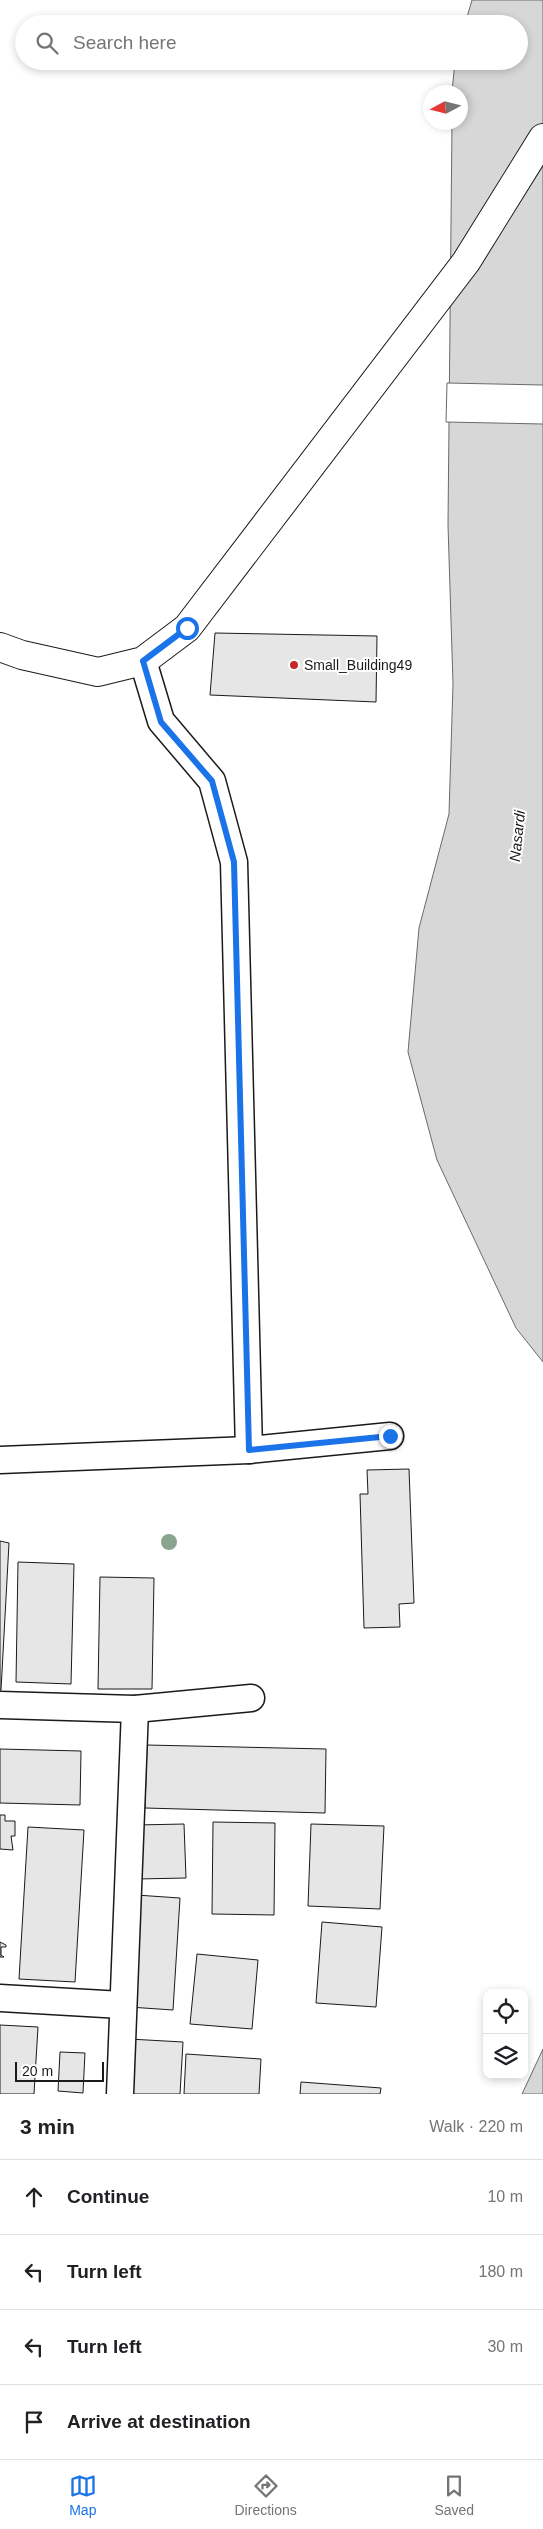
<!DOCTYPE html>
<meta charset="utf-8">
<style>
:root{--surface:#fff;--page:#f6f6f6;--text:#202124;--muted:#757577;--line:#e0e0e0;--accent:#1a73e8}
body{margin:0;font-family:Arial,sans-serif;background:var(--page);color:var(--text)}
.controls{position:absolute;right:15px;bottom:15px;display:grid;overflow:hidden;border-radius:10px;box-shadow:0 2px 8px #0003}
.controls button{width:45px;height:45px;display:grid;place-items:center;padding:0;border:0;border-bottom:1px solid var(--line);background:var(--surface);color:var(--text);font:25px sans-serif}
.compass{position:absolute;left:423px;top:85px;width:45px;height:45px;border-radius:50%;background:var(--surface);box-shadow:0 2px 8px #0003;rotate:263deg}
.scale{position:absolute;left:15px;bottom:12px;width:89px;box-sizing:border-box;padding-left:5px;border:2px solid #1a1a1a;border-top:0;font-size:14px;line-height:18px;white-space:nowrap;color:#1a1a1a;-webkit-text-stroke:4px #fff;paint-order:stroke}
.stop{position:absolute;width:15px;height:15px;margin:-11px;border:4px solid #1a73e8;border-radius:50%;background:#fff}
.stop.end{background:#1a73e8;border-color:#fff;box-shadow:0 1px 5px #0008}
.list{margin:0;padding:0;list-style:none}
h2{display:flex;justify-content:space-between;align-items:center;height:65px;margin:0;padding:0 20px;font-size:21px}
h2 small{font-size:16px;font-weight:400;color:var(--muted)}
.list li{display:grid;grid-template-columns:32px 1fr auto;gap:15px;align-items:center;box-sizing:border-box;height:75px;padding:0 20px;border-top:1px solid var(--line)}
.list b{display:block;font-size:19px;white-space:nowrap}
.list em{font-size:16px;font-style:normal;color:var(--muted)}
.icon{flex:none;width:28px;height:28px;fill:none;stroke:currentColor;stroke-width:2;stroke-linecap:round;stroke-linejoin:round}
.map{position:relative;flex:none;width:543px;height:2094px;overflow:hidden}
.search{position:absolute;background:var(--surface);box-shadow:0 2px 8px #0003;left:15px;right:15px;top:15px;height:55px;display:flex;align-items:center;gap:12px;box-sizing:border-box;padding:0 18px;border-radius:28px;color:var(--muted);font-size:19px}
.sheet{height:365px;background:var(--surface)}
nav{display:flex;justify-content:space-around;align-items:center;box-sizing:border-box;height:70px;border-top:1px solid var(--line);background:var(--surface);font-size:14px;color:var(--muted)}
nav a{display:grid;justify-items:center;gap:2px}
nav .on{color:var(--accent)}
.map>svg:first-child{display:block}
</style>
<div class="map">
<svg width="543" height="2094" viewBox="0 0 543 2094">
<rect width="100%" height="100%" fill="#fff"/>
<!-- water -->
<g fill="#d7d7d7" stroke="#6a6a6a">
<polygon points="472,0 543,0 543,1362 516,1328 437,1160 408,1052 419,928 449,814 453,684 448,525 452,123 460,122 460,92 452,92 455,61 519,61 519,24 465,24"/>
<polygon points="543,2049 543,2094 522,2094"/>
</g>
<!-- pier -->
<polygon fill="#fff" stroke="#6a6a6a" points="447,383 543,385 543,424 446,422"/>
<!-- building -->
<g fill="#e6e6e6" stroke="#1a1a1a">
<polygon points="215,633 377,636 376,702 210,695"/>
<polygon points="409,1469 414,1603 399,1604 400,1627 364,1628 360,1494 368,1494 367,1470"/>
<polygon points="0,1541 9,1543 1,1690 0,1690"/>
<polygon points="18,1562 74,1564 71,1684 16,1682"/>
<polygon points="100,1577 154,1578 152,1689 98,1689"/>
<polygon points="147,1745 326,1749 325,1813 145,1808"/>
<polygon points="0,1749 81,1751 80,1805 0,1803"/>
<polygon points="0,1815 5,1815 5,1821 15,1821 15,1836 11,1836 13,1850 0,1849"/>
<polygon points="213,1822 275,1823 274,1915 212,1914"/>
<polygon points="184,1824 186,1878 137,1879 136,1825"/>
<polygon points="311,1824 384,1826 380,1909 308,1906"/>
<polygon points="28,1827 84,1830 75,1982 19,1979"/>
<polygon points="136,1895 180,1898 173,2010 129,2007"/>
<polygon points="322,1922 382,1927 376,2007 316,2003"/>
<polygon points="0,1942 6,1945 6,1947 1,1947 1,1955 4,1957 0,1957"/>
<polygon points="197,1954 258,1960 252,2029 190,2024"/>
<polygon points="0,2025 38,2027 34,2094 0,2094"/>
<polygon points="129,2039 183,2042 180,2094 126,2094"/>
<polygon points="60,2052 85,2053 83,2093 58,2091"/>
<polygon points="186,2054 261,2059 259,2094 184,2094"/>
<polygon points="301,2082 381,2088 380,2094 300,2094"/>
</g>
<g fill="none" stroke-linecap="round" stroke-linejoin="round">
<!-- minor casing -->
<g stroke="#1a1a1a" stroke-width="29">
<g id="minor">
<polyline points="143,661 161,721 212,781 234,862 249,1450"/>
<polyline points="0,1460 249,1450 390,1436"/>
<polyline points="0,1705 135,1709 251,1698"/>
<polyline points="0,1998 122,2005"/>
<polyline points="120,2094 135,1709"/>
</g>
</g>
<!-- tertiary casing -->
<g stroke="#1a1a1a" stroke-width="30">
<polyline id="tertiary" points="0,647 22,655 98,672 143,661 187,628 466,262 543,138"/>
</g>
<!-- minor -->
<use href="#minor" stroke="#fff" stroke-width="26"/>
<!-- tertiary -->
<use href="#tertiary" stroke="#fff" stroke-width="28"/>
</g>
<!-- trees -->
<circle fill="#8aa48f" cx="169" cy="1542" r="8"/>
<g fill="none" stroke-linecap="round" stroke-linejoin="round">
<!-- route -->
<polyline stroke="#1a73e8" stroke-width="6" points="187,628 143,661 161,722 212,781 234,862 249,1450 390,1436"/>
</g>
<!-- markers -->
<circle fill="#c62828" stroke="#fff" stroke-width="2" cx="294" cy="665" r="5"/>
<g text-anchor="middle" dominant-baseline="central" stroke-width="4" stroke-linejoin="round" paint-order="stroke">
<!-- poi labels -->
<g font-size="14" fill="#1a1a1a" stroke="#fff" text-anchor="start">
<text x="304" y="665">Small_Building49</text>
</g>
<!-- water labels -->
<g font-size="15" font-style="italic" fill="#1a1a1a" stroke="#fff">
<text transform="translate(517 836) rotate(-84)">Nasardi</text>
</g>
</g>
</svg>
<div class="controls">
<button><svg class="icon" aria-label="locate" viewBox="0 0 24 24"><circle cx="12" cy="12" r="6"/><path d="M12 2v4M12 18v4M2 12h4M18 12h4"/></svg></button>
<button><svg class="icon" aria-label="layers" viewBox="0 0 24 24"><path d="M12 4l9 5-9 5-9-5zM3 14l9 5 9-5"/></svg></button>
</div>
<svg class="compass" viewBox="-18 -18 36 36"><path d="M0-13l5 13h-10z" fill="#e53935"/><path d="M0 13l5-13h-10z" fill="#757577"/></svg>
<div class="scale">20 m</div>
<div class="stop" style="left:187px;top:628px"></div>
<div class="stop end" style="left:390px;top:1436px"></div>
<div class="search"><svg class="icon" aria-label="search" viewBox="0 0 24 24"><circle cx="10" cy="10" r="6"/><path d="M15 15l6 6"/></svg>Search here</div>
</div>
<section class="sheet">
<h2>3 min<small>Walk · 220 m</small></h2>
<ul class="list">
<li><svg class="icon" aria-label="ahead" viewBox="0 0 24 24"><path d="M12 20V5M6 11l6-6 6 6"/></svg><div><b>Continue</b></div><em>10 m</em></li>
<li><svg class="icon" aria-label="left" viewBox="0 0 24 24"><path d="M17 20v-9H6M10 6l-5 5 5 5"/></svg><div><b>Turn left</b></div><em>180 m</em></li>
<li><svg class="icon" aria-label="left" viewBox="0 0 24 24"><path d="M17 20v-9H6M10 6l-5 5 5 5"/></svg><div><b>Turn left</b></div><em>30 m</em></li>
<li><svg class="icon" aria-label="arrive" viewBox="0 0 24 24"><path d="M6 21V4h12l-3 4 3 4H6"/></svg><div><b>Arrive at destination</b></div></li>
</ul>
</section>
<nav>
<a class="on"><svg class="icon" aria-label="map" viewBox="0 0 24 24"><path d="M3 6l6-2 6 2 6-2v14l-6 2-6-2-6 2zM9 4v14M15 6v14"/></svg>Map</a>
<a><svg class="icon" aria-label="directions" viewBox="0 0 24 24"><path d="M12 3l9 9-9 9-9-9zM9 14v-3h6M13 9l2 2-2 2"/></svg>Directions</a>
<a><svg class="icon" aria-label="saved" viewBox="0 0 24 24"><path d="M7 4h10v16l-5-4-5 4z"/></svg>Saved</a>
</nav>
